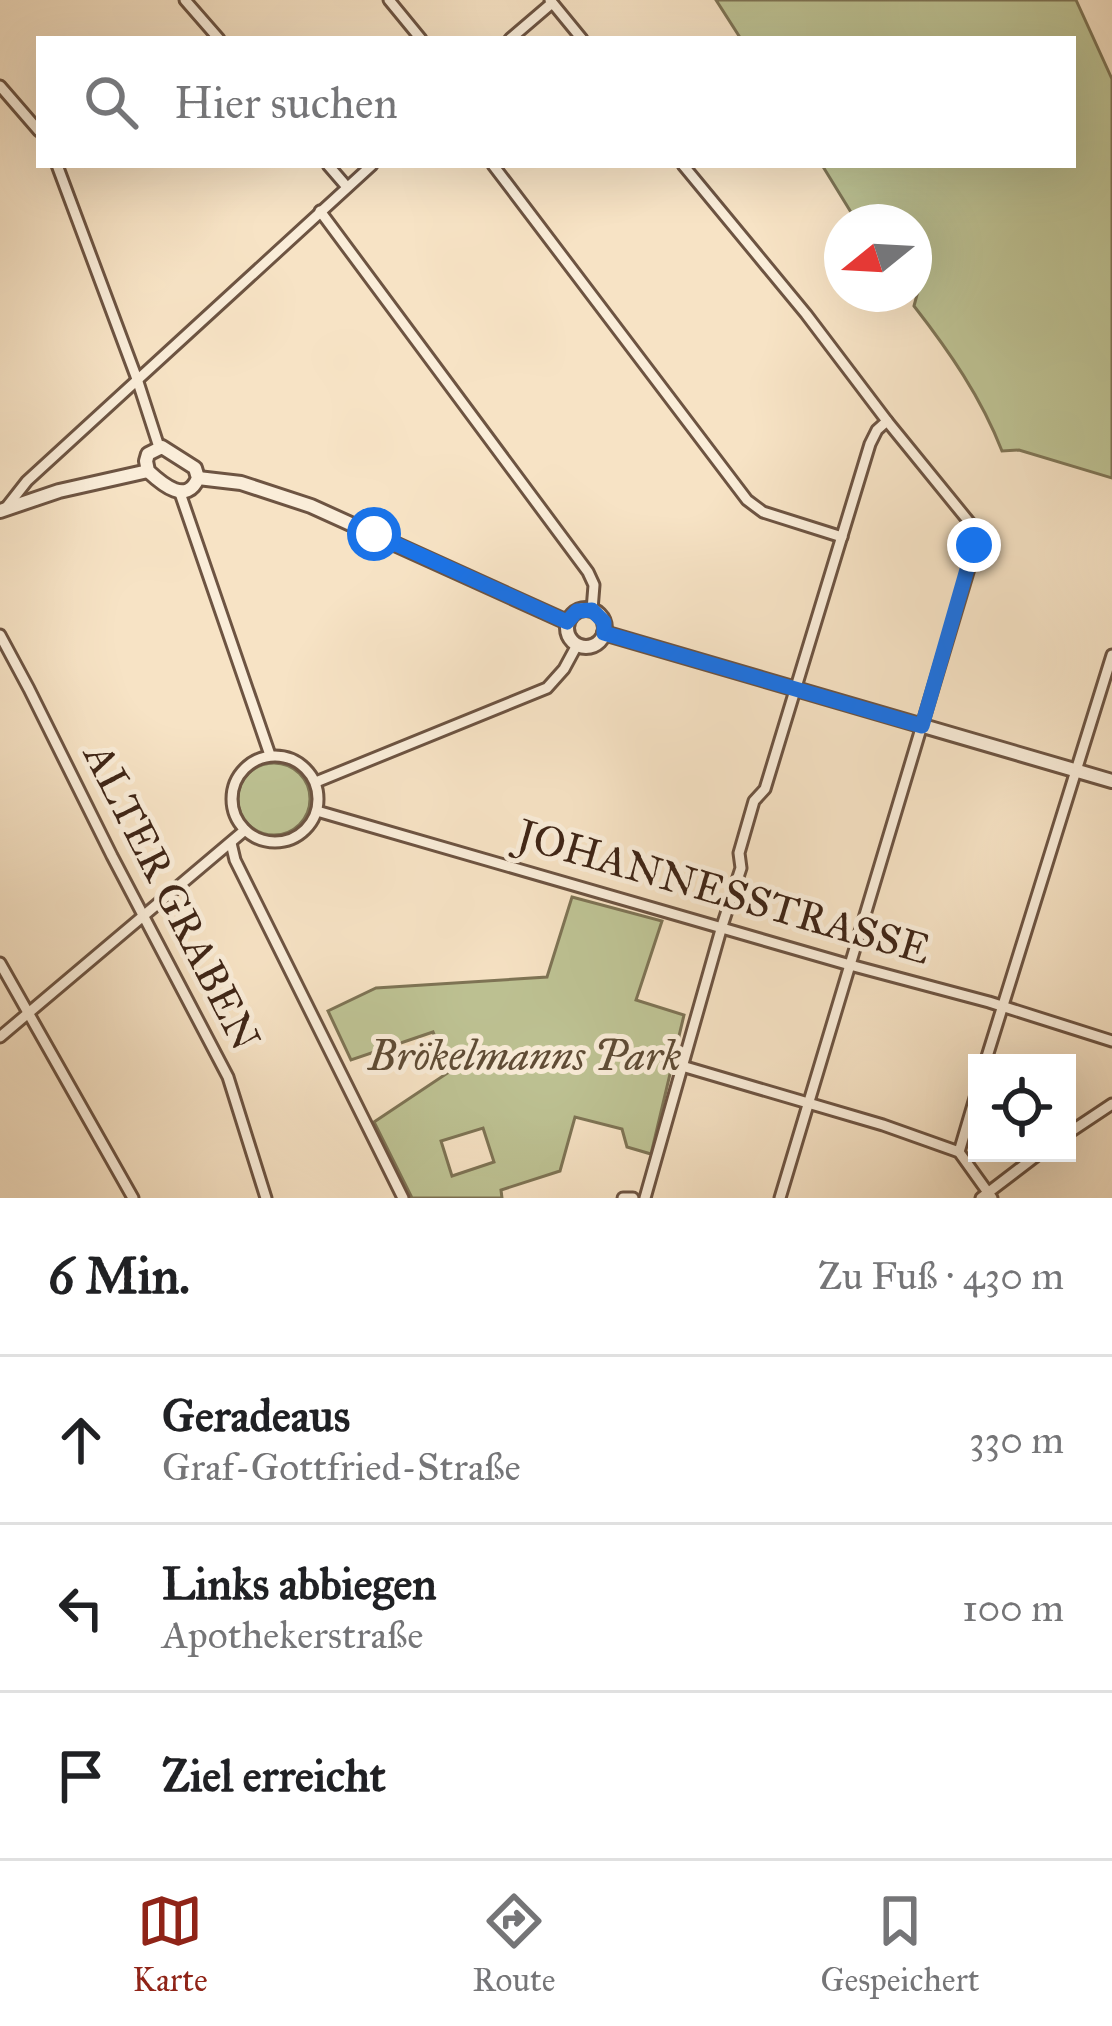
<!DOCTYPE html>
<html lang="de">
<meta charset="utf-8">
<style>
:root{--surface:#fff;--page:#f6f6f6;--text:#202124;--muted:#757577;--line:#e0e0e0;--accent:#8f2418}
body{margin:0;font-family:"IM FELL Great Primer",serif;background:var(--page);color:var(--text)}
.controls{position:absolute;right:36px;bottom:36px;display:grid;overflow:hidden;border-radius:0px;box-shadow:0 12px 48px #0002}
.controls button{width:108px;height:108px;display:grid;place-items:center;padding:0;border:0;border-bottom:3px solid var(--line);background:var(--surface);color:var(--text);font:60px sans-serif}
.compass{position:absolute;left:824px;top:204px;width:108px;height:108px;border-radius:50%;background:var(--surface);box-shadow:0 12px 48px #0002;rotate:252deg}
.stop{position:absolute;width:36px;height:36px;margin:-27px;border:9px solid #1a73e8;border-radius:50%;background:#fff}
.stop.end{background:#1a73e8;border-color:#fff;box-shadow:0 3px 12px #0008}
.list{margin:0;padding:0;list-style:none}
h2{display:flex;justify-content:space-between;align-items:center;height:156px;margin:0;padding:0 48px;font-size:51px}
h2 small{font-size:39px;font-weight:400;color:var(--muted)}
.list li{display:grid;grid-template-columns:78px 1fr auto;gap:36px;align-items:center;box-sizing:border-box;height:168px;padding:0 48px;border-top:3px solid var(--line)}
.list b{display:block;font-size:45px;white-space:nowrap}
.list p{margin:0;font-size:39px;white-space:nowrap;color:var(--muted)}
.list em{font-size:39px;font-style:normal;color:var(--muted)}
.icon{flex:none;width:66px;height:66px;fill:none;stroke:currentColor;stroke-width:2;stroke-linecap:round;stroke-linejoin:round}
.map{position:relative;flex:none;width:1112px;height:1198px;overflow:hidden}
.search{position:absolute;background:var(--surface);box-shadow:0 12px 48px #0002;left:36px;right:36px;top:36px;height:132px;display:flex;align-items:center;gap:30px;box-sizing:border-box;padding:0 42px;border-radius:0px;color:var(--muted);font-size:45px}
.sheet{height:660px;background:var(--surface)}
nav{display:flex;justify-content:space-around;align-items:center;box-sizing:border-box;height:168px;border-top:3px solid var(--line);background:var(--surface);font-size:33px;color:var(--muted)}
nav a{display:grid;justify-items:center;gap:6px}
nav .on{color:var(--accent)}
.map>svg:first-child{display:block}
</style>
<div class="map">
<svg width="1112" height="1198" viewBox="0 0 1112 1198">
<rect width="100%" height="100%" fill="#f7e3c5"/>
<filter id="stains"><feTurbulence type="fractalNoise" baseFrequency=".00167" numOctaves="4"/><feColorMatrix values="0 0 0 0 .2 0 0 0 0 .09 0 0 0 0 .02 0 0 0 .5 -.17"/></filter>
<radialGradient id="worn" r=".72"><stop offset=".6" stop-color="#630" stop-opacity="0"/><stop offset="1" stop-color="#630" stop-opacity=".3"/></radialGradient>
<!-- green -->
<g fill="#bec394" stroke="#7e7455" stroke-width="3" fill-rule="evenodd">
<path d="M 716,0 L 1076,0 L 1112,79 L 1112,478 L 1019,450 L 1002,451 C 981,397 949,351 914,306 L 918,291 L 914,286 L 914,222 L 857,222 L 822,165 L 1073,165 L 1073,39 L 741,39 Z"/>
<circle cx="274" cy="799" r="36"/>
<path d="M 572,897 L 662,921 L 636,1000 L 684,1015 L 651,1154 L 627,1147 L 622,1129 L 575,1117 L 560,1171 L 501,1190 L 502,1198 L 412,1198 L 374,1122 L 449,1072 L 433,1032 L 351,1060 L 328,1011 L 376,988 L 547,977 ZM 483,1128 L 494,1162 L 452,1176 L 441,1141 Z"/>
</g>
<g fill="none" stroke-linecap="round" stroke-linejoin="round">
<!-- minor casing -->
<g stroke="#6d5442" stroke-width="15">
<g id="minor">
<polyline points="185,0 219,39"/>
<polyline points="389,0 421,39"/>
<polyline points="550,0 582,39"/>
<polyline points="510,39 552,3"/>
<polyline points="0,86 39,131"/>
<polyline points="57,165 137,379 159,447"/>
<polyline points="328,165 347,187"/>
<polyline points="493,165 747,500 763,512 842,537"/>
<polyline points="683,165 806,314 887,421 970,523 974,538 971,562 780,1198"/>
<polyline points="320,211 588,572 594,585 592,610"/>
<polyline points="180,493 270,755"/>
<polyline points="5,509 27,481 372,165"/>
<polyline points="0,635 29,689 112,856 228,1077 266,1198"/>
<circle cx="275" cy="799" r="43"/>
<polyline points="316,782 547,688 564,669 577,645"/>
<polyline points="317,811 850,965 989,1002 1112,1041"/>
<polyline points="231,843 235,860 403,1198"/>
<polyline points="0,963 133,1198"/>
<polyline points="0,1037 245,830"/>
<polyline points="985,1063 1112,655"/>
<polyline points="682,1066 883,1125 959,1152 992,1198"/>
<polyline points="1067,1134 1112,1104"/>
<polyline points="959,1152 977,1091"/>
<polyline points="623,1198 633,1198"/>
<polyline points="645,1198 722,926 741,868 739,853 754,801 765,789 870,444 877,430 887,421"/>
<polyline points="981,1198 1040,1153"/>
</g>
</g>
<!-- tertiary casing -->
<g stroke="#6d5442" stroke-width="18">
<g id="tertiary">
<path d="M 162,447 L 195,468 L 198,478 C 187,505 163,485 148,471 L 146,461 L 148,454 Z"/>
<polyline points="198,478 241,483 311,506 567,622"/>
<polyline points="0,511 59,491 148,471"/>
<circle cx="586" cy="628" r="19"/>
<polyline points="604,633 1112,781"/>
</g>
</g>
<!-- minor -->
<use href="#minor" stroke="#faedd9" stroke-width="9"/>
<!-- tertiary -->
<use href="#tertiary" stroke="#faedd9" stroke-width="12"/>
</g>
<g fill="none" stroke-linecap="round" stroke-linejoin="round">
<!-- route -->
<polyline stroke="#1a73e8" stroke-width="15" points="374,534 567,622 577,611 592,610 604,622 604,633 922,726 974,545"/>
</g>
<g text-anchor="middle" dominant-baseline="central" stroke-width="10" stroke-linejoin="round" paint-order="stroke">
<!-- street labels -->
<g font-size="42" fill="#3f2516" stroke="#faedd9">
<text transform="translate(724 892) rotate(16)">JOHANNESSTRASSE</text>
<text transform="translate(172 897) rotate(63)">ALTER GRABEN</text>
</g>
<!-- park labels -->
<g font-size="42" font-style="italic" fill="#5f4c36" stroke="#faedd9">
<text x="525" y="1056">Brökelmanns Park</text>
</g>
</g>
<rect width="100%" height="100%" filter="url(#stains)"/>
<rect width="100%" height="100%" fill="url(#worn)"/>
</svg>
<div class="controls">
<button><svg class="icon" aria-label="locate" viewBox="0 0 24 24"><circle cx="12" cy="12" r="6"/><path d="M12 2v4M12 18v4M2 12h4M18 12h4"/></svg></button>
</div>
<svg class="compass" viewBox="-18 -18 36 36"><path d="M0-13l5 13h-10z" fill="#e53935"/><path d="M0 13l5-13h-10z" fill="#757577"/></svg>
<div class="stop" style="left:374px;top:534px"></div>
<div class="stop end" style="left:974px;top:545px"></div>
<div class="search"><svg class="icon" aria-label="search" viewBox="0 0 24 24"><circle cx="10" cy="10" r="6"/><path d="M15 15l6 6"/></svg>Hier suchen</div>
</div>
<section class="sheet">
<h2>6 Min.<small>Zu Fuß · 430 m</small></h2>
<ul class="list">
<li><svg class="icon" aria-label="ahead" viewBox="0 0 24 24"><path d="M12 20V5M6 11l6-6 6 6"/></svg><div><b>Geradeaus</b><p>Graf-Gottfried-Straße</p></div><em>330 m</em></li>
<li><svg class="icon" aria-label="left" viewBox="0 0 24 24"><path d="M17 20v-9H6M10 6l-5 5 5 5"/></svg><div><b>Links abbiegen</b><p>Apothekerstraße</p></div><em>100 m</em></li>
<li><svg class="icon" aria-label="arrive" viewBox="0 0 24 24"><path d="M6 21V4h12l-3 4 3 4H6"/></svg><div><b>Ziel erreicht</b></div></li>
</ul>
</section>
<nav>
<a class="on"><svg class="icon" aria-label="map" viewBox="0 0 24 24"><path d="M3 6l6-2 6 2 6-2v14l-6 2-6-2-6 2zM9 4v14M15 6v14"/></svg>Karte</a>
<a><svg class="icon" aria-label="directions" viewBox="0 0 24 24"><path d="M12 3l9 9-9 9-9-9zM9 14v-3h6M13 9l2 2-2 2"/></svg>Route</a>
<a><svg class="icon" aria-label="saved" viewBox="0 0 24 24"><path d="M7 4h10v16l-5-4-5 4z"/></svg>Gespeichert</a>
</nav>
